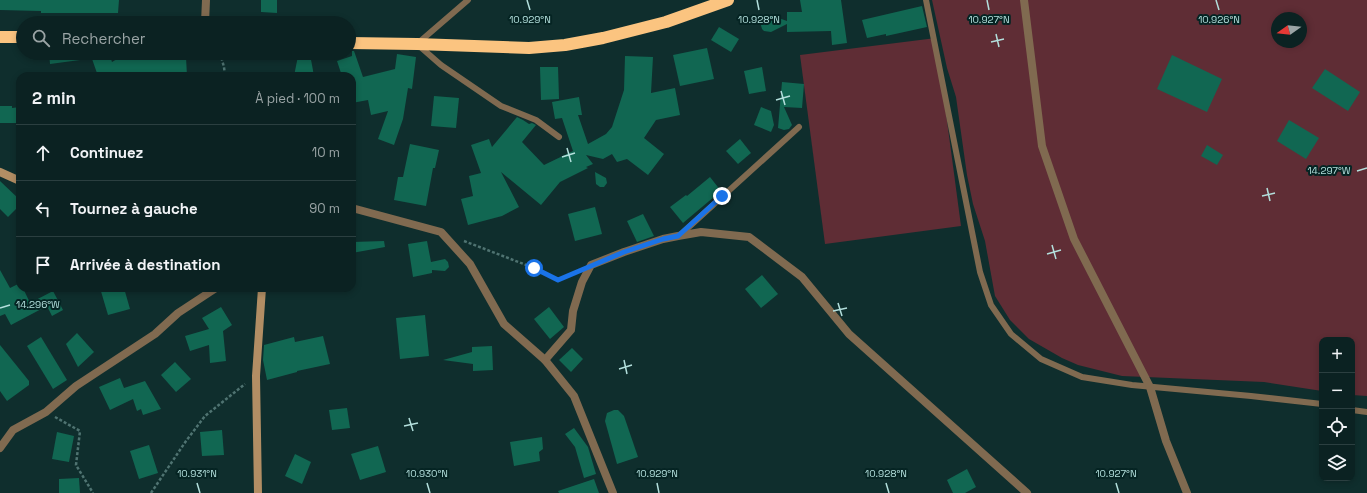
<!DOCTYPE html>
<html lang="fr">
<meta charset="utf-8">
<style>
:root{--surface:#0b2222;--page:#142a2a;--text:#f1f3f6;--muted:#9aa4a5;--line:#2b3f40}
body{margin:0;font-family:"Space Grotesk",sans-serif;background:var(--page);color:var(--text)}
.controls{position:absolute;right:12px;bottom:12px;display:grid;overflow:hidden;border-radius:8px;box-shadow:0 2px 6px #0003}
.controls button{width:36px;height:36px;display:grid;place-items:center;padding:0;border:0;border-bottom:1px solid var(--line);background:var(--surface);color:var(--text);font:20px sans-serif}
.compass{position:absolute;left:1271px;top:12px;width:36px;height:36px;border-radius:50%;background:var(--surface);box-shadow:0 2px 6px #0003;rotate:255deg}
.stop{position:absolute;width:12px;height:12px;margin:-9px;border:3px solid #1a73e8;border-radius:50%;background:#fff}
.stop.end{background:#1a73e8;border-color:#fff;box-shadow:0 1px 4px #0008}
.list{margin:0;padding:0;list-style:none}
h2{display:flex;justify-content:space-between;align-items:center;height:52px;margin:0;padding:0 16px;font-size:17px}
h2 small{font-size:13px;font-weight:400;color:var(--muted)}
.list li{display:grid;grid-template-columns:26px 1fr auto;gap:12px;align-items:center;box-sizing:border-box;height:56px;padding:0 16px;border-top:1px solid var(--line)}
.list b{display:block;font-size:15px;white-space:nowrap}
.list em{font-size:13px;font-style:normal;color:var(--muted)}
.icon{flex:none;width:22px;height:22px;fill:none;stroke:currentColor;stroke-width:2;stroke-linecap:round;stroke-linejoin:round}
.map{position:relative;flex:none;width:1367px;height:493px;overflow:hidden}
.search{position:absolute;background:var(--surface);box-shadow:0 2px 6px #0003;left:16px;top:16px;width:340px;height:44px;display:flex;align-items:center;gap:10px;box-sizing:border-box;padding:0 14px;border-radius:22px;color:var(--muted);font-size:15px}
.panel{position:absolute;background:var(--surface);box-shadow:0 2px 6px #0003;left:16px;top:72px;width:340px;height:220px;border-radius:12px}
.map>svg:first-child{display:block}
</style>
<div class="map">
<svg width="1367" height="493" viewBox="0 0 1367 493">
<rect width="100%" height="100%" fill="#0f2e2d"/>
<!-- green -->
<g fill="#5f2d35" fill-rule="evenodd">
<path d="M 932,0 L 1367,0 L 1367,396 L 1352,395 L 1352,340 L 1322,340 L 1322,391 L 1264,382 L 1122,376 L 1078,365 L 1062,358 L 1029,339 L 1010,320 L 995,296 L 985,241 L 973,204 L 967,175 L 956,97 L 947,68 ZM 1277,18 L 1301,18 L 1301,42 L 1277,42 Z"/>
<polygon points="936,38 961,226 825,244 800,55"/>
</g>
<!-- building -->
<g fill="#116752">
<polygon points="0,0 119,0 118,13 41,13 41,11 0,10"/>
<polygon points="261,0 277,0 277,13 261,12"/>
<polygon points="800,0 841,0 847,43 832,45 831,31 787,32 787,24 771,32 764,31 762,29 760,22 761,19 766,15 770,15 787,21 787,12 802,12"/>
<polygon points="922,6 927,27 886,36 886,34 867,38 862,20"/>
<polygon points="719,27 739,39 731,52 711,40"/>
<polygon points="707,48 714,79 680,86 673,55"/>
<polygon points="352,51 354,51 363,77 395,69 397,54 416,57 412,89 408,88 403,119 394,145 378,139 388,111 371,115 368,100 352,103 352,76 342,76 337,61 352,56"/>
<polygon points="49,53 80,53 80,60 50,64"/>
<polygon points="100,53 109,53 112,62 127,53 158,53 159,58 186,57 187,76 98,76 91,56"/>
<polygon points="310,54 314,76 294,76 298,56"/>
<polygon points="1172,55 1222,79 1207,112 1157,89"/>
<polygon points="625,56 653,57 651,93 675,88 680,115 656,120 644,138 664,154 648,175 627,159 617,162 612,154 603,159 586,155 593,164 586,167 588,168 560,182 541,205 501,172 519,207 502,216 468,225 461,199 473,196 469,176 481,173 471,145 489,139 492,147 517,117 523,120 529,124 532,123 536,125 522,142 544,165 573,151 562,118 555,119 552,102 579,97 582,115 578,115 588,144 606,134 612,127 624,90"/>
<polygon points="540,67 558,67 559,99 541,100"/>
<polygon points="762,67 766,91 749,94 744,71"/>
<polygon points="1325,69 1360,92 1348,111 1312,88"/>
<polygon points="782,82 804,84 802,108 784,107 792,125 789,129 784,130 778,128"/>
<polygon points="434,96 459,98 456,128 431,126"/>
<polygon points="0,106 12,106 12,108 20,107 20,123 0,123"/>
<polygon points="761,107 771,111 774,125 771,132 754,125"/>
<polygon points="1289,120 1319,138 1306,159 1277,141"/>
<polygon points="740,139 751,153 738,164 726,151"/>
<polygon points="410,144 439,150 435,168 433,168 426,206 394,200 398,177 403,177"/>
<polygon points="1207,145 1223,155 1217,165 1201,156"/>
<polygon points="595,172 606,178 607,183 604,187 600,187 596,184"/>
<polygon points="710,177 721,191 683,223 670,207 686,195 687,196"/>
<polygon points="0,181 20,200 20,205 8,217 0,209"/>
<polygon points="595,207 602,234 575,241 568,214"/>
<polygon points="643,214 654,236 637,242 627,221"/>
<polygon points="384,241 385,247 352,253 352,242"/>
<polygon points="427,241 431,262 445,259 448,262 449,267 445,271 432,270 432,273 413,277 408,244"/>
<polygon points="0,270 10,288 20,283 20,288 23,288 30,303 53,291 63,310 52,316 47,306 11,325 5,314 0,316"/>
<polygon points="762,275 778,294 761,308 745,289"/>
<polygon points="100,288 124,288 130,309 108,315"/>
<polygon points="221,307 232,325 223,331 226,361 210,363 209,345 190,351 185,336 209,329 202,318"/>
<polygon points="549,307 564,327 550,339 534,319"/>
<polygon points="425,315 429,356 400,359 396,318"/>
<polygon points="77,333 94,352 78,367 66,344"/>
<polygon points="323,336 330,364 297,371 297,372 267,380 263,360 264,345 294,337 295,342"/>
<polygon points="41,337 67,380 53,389 27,346"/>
<polygon points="0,345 29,381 29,385 7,401 0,391"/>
<polygon points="492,346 493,370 473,371 473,364 443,360 472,352 472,347"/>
<polygon points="572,348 583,359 571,372 559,360"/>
<polygon points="175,362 191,379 176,392 161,375"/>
<polygon points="120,378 124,388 145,381 161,409 143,415 141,409 137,411 133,399 110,410 99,387"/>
<polygon points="347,408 350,428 332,430 329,410"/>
<polygon points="614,410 618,410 624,416 638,457 617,464 605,421 607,413"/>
<polygon points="574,428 588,447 596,474 584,478 575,447 565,434"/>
<polygon points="222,430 224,455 202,456 200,432"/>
<polygon points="57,432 74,436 69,462 52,459"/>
<polygon points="542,437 543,449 539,452 540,461 514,466 510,442"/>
<polygon points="149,445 158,473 139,479 130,451"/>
<polygon points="378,446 386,472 360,480 351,454"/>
<polygon points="295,454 311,462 302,484 285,476"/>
<polygon points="967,469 976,487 965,493 953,493 947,480"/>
<polygon points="79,478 80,493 59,493 59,479"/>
<polygon points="594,479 599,493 559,493 558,491"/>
</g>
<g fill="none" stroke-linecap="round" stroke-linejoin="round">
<!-- path -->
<g stroke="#4f7371" stroke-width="2.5" stroke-dasharray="3 2" stroke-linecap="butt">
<polyline points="220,53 224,67 225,76"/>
<polyline points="464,241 534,268 558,280 575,272"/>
<polyline points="55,417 80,431 76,465 93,493"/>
<polyline points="151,493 186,441 205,416 245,384"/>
</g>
<!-- lane -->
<g stroke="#806a50" stroke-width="6">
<polyline points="468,0 417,44 441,65 501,106 536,120 559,137"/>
<polyline points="926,0 980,272 991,305 1011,334 1041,359 1082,377 1132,385 1251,396 1322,404"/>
<polyline points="679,236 799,127"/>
<polyline points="1352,410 1367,412"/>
</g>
<!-- street -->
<g stroke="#806a50" stroke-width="8">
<polyline points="1024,0 1042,146 1074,239 1150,387 1166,441 1187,493"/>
<polyline points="205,23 206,0"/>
<polyline points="352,208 441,232 470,264 504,324 545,360 574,396 613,493"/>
<polyline points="545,360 571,330 573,311 582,282 591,265 624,252 663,239 678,236 701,232 749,237 802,277 849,334 1027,493"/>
<polyline points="0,448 13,430 46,412 76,386 155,334 178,313 216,288"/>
</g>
<!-- secondary -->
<g stroke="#b28e64" stroke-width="8">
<polyline points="0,172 20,181"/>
<polyline points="258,493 256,376 262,288"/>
</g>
<!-- highway -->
<g stroke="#fbc480" stroke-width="12">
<polyline points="0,37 23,37"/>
<polyline points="349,43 417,44 529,48 565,45 603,38 666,22 728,0"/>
</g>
</g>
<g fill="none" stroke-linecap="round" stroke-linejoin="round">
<!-- route -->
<polyline stroke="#1a73e8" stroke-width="5" points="534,268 558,280 624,252 663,239 678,236 722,196"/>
</g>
<!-- ticks -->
<path fill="none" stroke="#b3dfdc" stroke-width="1.5" d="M 527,0 L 530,10M 757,0 L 759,10M 987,0 L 989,10M 1216,0 L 1219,10M 996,34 L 999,47M 991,42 L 1004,39M 781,91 L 785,105M 776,100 L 790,96M 567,148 L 571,162M 562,157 L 575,153M 1357,171 L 1367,168M 1267,188 L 1270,201M 1262,196 L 1275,193M 1052,245 L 1056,259M 1047,254 L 1061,250M 838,303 L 842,316M 0,308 L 10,305M 833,311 L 847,308M 624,360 L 627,374M 619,369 L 632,365M 409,418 L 413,431M 404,426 L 418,423M 197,483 L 200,493M 427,483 L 430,493M 657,483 L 659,493M 886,483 L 889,493M 1116,483 L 1119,493"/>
<g font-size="10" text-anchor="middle" fill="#b3dfdc" stroke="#052423" stroke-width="4" stroke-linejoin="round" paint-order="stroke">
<text x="989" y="23">10.927°N</text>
<text x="530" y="23">10.929°N</text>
<text x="759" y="23">10.928°N</text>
<text x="1219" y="23">10.926°N</text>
<text x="1329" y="174">14.297°W</text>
<text x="38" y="308">14.296°W</text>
<text x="197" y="477">10.931°N</text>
<text x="427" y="477">10.930°N</text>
<text x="657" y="477">10.929°N</text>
<text x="886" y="477">10.928°N</text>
<text x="1116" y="477">10.927°N</text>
</g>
</svg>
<div class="controls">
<button>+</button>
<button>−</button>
<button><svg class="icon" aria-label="locate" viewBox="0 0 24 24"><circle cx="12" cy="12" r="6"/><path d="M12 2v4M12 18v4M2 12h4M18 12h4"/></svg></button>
<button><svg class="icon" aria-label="layers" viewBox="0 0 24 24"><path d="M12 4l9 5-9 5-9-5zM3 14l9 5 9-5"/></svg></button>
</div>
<svg class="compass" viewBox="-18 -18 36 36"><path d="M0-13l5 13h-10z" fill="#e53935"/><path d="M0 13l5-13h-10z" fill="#9aa4a5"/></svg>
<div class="stop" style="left:534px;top:268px"></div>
<div class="stop end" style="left:722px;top:196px"></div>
<div class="search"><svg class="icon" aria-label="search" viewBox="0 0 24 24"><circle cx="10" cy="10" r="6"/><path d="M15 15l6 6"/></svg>Rechercher</div>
<section class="panel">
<h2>2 min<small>À pied · 100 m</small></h2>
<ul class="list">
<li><svg class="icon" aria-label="ahead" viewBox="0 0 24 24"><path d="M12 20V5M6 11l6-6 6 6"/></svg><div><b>Continuez</b></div><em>10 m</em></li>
<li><svg class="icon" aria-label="left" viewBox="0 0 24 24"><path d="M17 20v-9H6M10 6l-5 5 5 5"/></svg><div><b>Tournez à gauche</b></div><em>90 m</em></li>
<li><svg class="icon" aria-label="arrive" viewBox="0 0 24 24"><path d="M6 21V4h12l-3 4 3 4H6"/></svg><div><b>Arrivée à destination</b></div></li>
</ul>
</section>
</div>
